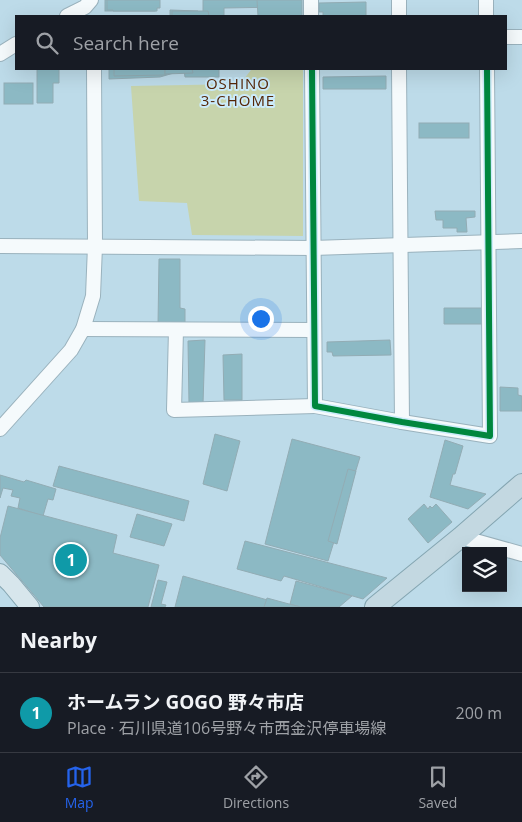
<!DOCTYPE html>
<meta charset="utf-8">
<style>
:root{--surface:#171b24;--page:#20242c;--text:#f1f3f6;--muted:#9ea1a6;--line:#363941;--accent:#2563eb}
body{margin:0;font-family:"Open Sans","Noto Sans JP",sans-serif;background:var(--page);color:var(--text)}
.controls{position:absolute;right:15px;bottom:15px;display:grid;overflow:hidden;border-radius:0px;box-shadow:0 5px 20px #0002}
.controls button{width:45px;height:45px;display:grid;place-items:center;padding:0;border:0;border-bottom:1px solid var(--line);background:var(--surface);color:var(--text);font:25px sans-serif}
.you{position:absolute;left:260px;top:318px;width:18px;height:18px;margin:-12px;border:4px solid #fff;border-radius:50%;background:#1a73e8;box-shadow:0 0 0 8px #1a73e833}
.badge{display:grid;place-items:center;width:32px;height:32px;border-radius:50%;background:var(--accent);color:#fff;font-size:16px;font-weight:700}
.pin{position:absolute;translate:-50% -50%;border:2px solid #fff;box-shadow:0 1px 5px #0006}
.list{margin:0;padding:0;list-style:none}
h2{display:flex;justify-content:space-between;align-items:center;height:65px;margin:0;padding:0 20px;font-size:21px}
h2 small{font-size:16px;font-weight:400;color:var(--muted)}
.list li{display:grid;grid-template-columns:32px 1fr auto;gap:15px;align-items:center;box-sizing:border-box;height:80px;padding:0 20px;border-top:1px solid var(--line)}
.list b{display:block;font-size:19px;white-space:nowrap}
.list p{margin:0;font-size:16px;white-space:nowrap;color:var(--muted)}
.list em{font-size:16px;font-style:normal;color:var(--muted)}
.icon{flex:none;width:28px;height:28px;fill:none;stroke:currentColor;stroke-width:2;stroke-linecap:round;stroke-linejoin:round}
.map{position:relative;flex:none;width:522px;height:607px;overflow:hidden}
.search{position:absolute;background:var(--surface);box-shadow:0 5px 20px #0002;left:15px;right:15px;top:15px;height:55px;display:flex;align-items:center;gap:12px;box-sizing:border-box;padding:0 18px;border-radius:0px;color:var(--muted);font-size:19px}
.sheet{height:145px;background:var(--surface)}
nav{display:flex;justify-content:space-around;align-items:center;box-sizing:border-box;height:70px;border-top:1px solid var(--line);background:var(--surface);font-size:14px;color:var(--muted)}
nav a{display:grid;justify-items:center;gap:2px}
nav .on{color:var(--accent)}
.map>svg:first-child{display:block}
</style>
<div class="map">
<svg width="522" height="607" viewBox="0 0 522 607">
<rect width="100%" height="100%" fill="#bddbe9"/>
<!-- green -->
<polygon fill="#c7d4ac" points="251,70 303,70 303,236 192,235 187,203 139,201 131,86 240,84"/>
<!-- building -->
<g fill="#8cb9c4" stroke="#92acb4">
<rect x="105" y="0" width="50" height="11"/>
<polygon points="107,0 160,0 160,8 157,8 157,11 113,11 113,10 107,10"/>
<polygon points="203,0 301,0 301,16 282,16 282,7 224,8 224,16 203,16"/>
<polygon points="257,0 302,0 302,16 258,16"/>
<polygon points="366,2 366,16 323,16 323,12 319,12 319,3"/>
<polygon points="170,10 198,11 197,16 170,16"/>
<polygon points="172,11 208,11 209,16 172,16"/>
<polygon points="37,69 59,69 59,83 53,83 53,103 37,103"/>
<polygon points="109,69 219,69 219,77 185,77 184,70 160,77 109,79"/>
<polygon points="114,69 165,69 165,75 114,76"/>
<polygon points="165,69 192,69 193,73 165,74"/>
<polygon points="386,76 386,89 323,89 323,77"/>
<rect x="4" y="83" width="29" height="21"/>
<rect x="419" y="123" width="50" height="15"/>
<polygon points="435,211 475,211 475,217 466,218 467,232 457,232 457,228 443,228 443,220 436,220"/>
<polygon points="159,259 180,259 180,308 185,309 185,325 158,325"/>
<polygon points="444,308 482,308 483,324 444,324"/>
<polygon points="205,340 203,404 189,404 188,341"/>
<polygon points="390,340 391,355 333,356 332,352 327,352 327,342"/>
<polygon points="242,354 242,400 224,400 223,355"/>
<polygon points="500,387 518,388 518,395 522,396 522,411 500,411"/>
<polygon points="215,434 240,441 227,491 203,484"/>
<polygon points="292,439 360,457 328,561 265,544"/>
<polygon points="445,440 463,446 455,474 453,474 450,485 486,494 468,509 430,497"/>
<polygon points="59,466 189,501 184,521 53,486"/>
<polygon points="348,469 356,471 337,544 328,541"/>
<polygon points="0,475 24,482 26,480 56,489 53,500 48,499 43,516 18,508 20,498 11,496 13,490 3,488 0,498"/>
<polygon points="424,504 428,509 430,506 432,508 436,504 452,522 428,543 408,519"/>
<polygon points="8,506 117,535 113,553 159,565 148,607 44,607 0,555 0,538"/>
<polygon points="137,514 172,524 164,546 130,537"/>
<polygon points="245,541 387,578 363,599 284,576 281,581 237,569"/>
<polygon points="183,576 271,601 270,607 175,607"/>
<polygon points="158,580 167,582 161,604 166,605 165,607 151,607"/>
<polygon points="296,581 352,596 339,607 301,607 290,604"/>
<polygon points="267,598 300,607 264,607"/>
</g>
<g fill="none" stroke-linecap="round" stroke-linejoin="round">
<!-- minor casing -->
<g stroke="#9ab2bd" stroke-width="16">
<g id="minor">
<polyline points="311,0 311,16"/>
<polyline points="399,0 399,16"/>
<polyline points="486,0 486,16"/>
<polyline points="67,16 85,7 91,0"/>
<polyline points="506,37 522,37"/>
<polyline points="0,54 16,44"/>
<polyline points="312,69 315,406 402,422 490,436 487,69"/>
<polyline points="399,69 402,422"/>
<polyline points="0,246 313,248 522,241"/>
<polyline points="83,329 314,330"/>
<polyline points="176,330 174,410 315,406"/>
<polyline points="0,429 71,350 83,329 93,296 95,246 94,69"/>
<polyline points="461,537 522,554"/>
</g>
</g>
<!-- major casing -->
<g stroke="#84a5b1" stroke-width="20">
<polyline id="major" points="0,573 11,584 30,607"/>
</g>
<!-- highway casing -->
<g stroke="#84a5b1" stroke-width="22">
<polyline id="highway" points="375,607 461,537 522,484"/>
</g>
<!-- minor -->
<use href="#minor" stroke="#f5fafc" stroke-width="14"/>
<!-- major -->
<use href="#major" stroke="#d7e6ec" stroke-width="18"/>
<!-- highway -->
<use href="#highway" stroke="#c3d8e1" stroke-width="20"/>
<!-- cycleway casing -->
<g stroke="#cbebfb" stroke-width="9">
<polyline id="cycleway" points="312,69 315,406 402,422 490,436 487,69"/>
</g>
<!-- cycleway -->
<use href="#cycleway" stroke="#00873e" stroke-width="6"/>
</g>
<g text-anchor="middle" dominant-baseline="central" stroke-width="4" stroke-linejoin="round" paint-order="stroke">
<!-- neighbourhood labels -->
<g font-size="15" letter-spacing="1" fill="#542607" stroke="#cbebfb">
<text x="238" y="83">OSHINO<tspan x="238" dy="17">3-CHOME</tspan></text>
</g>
</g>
</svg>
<div class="controls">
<button><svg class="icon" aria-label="layers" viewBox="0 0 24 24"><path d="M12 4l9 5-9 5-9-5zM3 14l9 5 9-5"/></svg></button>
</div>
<div class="you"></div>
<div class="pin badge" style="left:71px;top:560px;background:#0f9aa8">1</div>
<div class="search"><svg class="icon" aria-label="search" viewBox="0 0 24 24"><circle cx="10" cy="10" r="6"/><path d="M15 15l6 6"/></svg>Search here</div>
</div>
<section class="sheet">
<h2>Nearby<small></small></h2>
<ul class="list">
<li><span class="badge" style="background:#0f9aa8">1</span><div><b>ホームラン GOGO 野々市店</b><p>Place · 石川県道106号野々市西金沢停車場線</p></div><em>200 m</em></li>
</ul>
</section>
<nav>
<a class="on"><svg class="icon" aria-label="map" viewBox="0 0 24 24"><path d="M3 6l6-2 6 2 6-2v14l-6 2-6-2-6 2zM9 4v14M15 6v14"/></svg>Map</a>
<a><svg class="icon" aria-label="directions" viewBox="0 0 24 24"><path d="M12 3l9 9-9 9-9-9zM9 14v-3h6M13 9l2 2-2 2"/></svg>Directions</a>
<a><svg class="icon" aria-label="saved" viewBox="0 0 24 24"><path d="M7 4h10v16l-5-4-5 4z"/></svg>Saved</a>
</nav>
